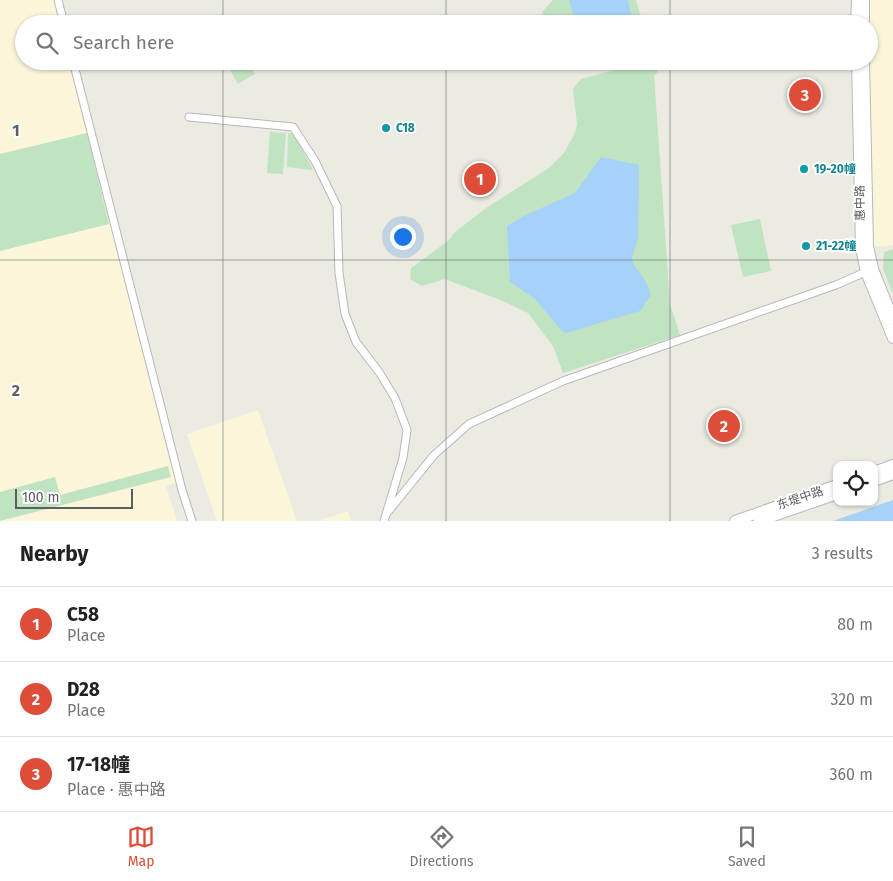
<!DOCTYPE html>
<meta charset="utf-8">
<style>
:root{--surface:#fff;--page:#f2f2f2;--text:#222;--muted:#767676;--line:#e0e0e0;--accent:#dd4d38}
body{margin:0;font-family:"Fira Sans","Noto Sans SC",sans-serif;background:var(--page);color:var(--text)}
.controls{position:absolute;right:15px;bottom:15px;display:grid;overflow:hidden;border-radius:10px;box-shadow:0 1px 4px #0004}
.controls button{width:45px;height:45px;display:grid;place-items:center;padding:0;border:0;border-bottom:1px solid var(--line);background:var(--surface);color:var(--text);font:25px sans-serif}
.scale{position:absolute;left:15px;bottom:12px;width:118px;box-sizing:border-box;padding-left:5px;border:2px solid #5b5e62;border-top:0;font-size:14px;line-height:18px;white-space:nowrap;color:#5b5e62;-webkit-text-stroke:4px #fff;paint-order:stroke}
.you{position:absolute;left:402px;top:236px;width:18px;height:18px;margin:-12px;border:4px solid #fff;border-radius:50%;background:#1a73e8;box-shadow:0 0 0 8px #1a73e833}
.badge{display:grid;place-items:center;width:32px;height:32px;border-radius:50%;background:var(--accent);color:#fff;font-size:16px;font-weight:700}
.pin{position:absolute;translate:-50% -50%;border:2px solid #fff;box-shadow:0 1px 5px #0006}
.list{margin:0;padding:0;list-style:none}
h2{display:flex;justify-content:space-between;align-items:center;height:65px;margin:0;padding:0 20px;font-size:21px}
h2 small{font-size:16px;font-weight:400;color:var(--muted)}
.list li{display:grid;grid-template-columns:32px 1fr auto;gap:15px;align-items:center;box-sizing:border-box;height:75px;padding:0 20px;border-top:1px solid var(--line)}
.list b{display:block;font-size:19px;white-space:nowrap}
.list p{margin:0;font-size:16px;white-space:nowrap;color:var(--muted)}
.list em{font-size:16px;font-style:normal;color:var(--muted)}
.icon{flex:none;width:28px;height:28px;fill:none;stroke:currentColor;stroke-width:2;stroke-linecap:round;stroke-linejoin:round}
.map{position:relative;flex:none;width:893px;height:521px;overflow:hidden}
.search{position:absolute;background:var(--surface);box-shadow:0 1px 4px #0004;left:15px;right:15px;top:15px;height:55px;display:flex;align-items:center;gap:12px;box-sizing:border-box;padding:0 18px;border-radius:28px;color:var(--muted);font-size:19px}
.sheet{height:290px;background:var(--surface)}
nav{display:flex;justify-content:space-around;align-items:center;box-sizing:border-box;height:70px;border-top:1px solid var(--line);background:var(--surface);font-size:14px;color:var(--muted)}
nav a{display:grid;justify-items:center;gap:2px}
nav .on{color:var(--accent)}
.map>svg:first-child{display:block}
</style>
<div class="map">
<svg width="893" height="521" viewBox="0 0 893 521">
<rect width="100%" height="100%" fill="#ecebe2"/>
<!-- commercial -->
<g fill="#fbf5d9">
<polygon points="0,0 58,0 64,24 24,24 24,61 74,61 180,481 166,486 177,521 0,521"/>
<polygon points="865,0 893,0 893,245 862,248 863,61 869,61 869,24 863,24"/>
<polygon points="258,410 297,521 217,521 187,434"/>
<polygon points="348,511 351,521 319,521"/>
</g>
<!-- green -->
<g fill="#c0e3c2">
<polygon points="553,0 636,0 643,24 545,24 541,17 543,14 542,12"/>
<polygon points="225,61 248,61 255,74 238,84"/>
<polygon points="566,61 607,61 578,69"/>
<polygon points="649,61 657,61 657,73 654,75 670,304 680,335 563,373 553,346 528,313 503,301 445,279 422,286 410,279 411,268 449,240 454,233 486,208 549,168 564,153 575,133 577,124 573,89 581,79"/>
<polygon points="270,132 286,133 283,174 267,173"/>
<polygon points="87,133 109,224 0,251 0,154"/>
<polygon points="288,133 294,134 313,170 287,167"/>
<polygon points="760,219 771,271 743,277 731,225"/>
<polygon points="893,249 893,294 883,269 884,252"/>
<polygon points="168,466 171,477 0,521 0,492 55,477 60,495"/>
</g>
<!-- water -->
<g fill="#a6d1f9">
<polygon points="569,0 628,0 633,24 576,24"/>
<polygon points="601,157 639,165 638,239 632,257 633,263 646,282 651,295 640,311 566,333 562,331 534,298 510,282 507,226 524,216 575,193"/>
<polygon points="893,500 893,521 833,521"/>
</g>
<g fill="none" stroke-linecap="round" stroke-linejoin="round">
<!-- street casing -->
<g stroke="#b5b8bc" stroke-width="9">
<g id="street">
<polyline points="58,0 64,24"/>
<polyline points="73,61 182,490 192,521"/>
<polyline points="189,117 293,127 315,161 337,206 339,273 345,314 356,342 379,372 395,398 407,430 403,458 384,521"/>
<polyline points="387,513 434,455 469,424 563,381 836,285 870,270"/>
</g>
</g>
<!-- secondary casing -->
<g stroke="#b6b9be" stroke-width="12">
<g id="secondary">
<polyline points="856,24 857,0"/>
<polyline points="864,24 864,0"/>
<polyline points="857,61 861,248 866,272 893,338"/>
<polyline points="864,61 868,246 873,269 893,319"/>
<polyline points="874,472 893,465"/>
<polyline points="874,481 893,474"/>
<polyline points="735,521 837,485"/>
<polyline points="759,521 837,494"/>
</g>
</g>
<!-- street -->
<use href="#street" stroke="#fff" stroke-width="7"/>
<!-- secondary -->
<use href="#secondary" stroke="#fff" stroke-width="10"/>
</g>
<!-- grid -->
<path fill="none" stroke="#5b5e62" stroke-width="1" stroke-opacity="0.55" d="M 223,0 L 223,24M 446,0 L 446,24M 670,0 L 670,24M 223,61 L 223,521M 446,61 L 446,521M 670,61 L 670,521M 0,260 L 893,260"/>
<!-- markers -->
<g fill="#0f9aa8" stroke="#fff" stroke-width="2">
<circle cx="386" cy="128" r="5"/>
<circle cx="804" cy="169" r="5"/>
<circle cx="806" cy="246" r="5"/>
</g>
<g text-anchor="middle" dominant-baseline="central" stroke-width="4" stroke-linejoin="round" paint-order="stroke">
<!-- culture labels -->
<g font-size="12" font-weight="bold" fill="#0d838f" stroke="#fff" text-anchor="start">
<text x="396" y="128">C18</text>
<text x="814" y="169">19-20幢</text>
<text x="816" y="246">21-22幢</text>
</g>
<!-- street labels -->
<g font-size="12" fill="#5b5e62" stroke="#fff">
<text transform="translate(860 203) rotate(-91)">惠中路</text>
<text transform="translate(800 498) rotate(-19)">东堤中路</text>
</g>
</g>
<g font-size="16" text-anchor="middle" font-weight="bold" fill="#5b5e62" stroke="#fff" stroke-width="4" stroke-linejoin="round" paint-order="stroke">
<text x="16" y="136">1</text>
<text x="16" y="396">2</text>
</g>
</svg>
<div class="controls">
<button><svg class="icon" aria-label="locate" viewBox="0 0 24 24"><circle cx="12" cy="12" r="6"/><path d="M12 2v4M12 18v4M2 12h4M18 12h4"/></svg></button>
</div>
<div class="scale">100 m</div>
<div class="you"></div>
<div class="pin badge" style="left:480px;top:179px">1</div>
<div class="pin badge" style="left:724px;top:426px">2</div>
<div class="pin badge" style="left:805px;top:95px">3</div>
<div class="search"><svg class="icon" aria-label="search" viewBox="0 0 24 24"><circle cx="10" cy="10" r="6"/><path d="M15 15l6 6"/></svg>Search here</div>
</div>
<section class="sheet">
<h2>Nearby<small>3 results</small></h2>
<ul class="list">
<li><span class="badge">1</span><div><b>C58</b><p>Place</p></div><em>80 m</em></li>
<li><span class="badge">2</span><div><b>D28</b><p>Place</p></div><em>320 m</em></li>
<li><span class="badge">3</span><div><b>17-18幢</b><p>Place · 惠中路</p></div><em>360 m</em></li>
</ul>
</section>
<nav>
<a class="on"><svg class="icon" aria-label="map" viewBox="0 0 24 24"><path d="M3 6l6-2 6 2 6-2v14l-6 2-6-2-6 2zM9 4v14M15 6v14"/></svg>Map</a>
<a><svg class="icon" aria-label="directions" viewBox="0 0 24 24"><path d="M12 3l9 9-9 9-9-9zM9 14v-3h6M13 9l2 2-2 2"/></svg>Directions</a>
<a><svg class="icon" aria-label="saved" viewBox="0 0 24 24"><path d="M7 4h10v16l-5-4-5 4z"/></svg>Saved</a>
</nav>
